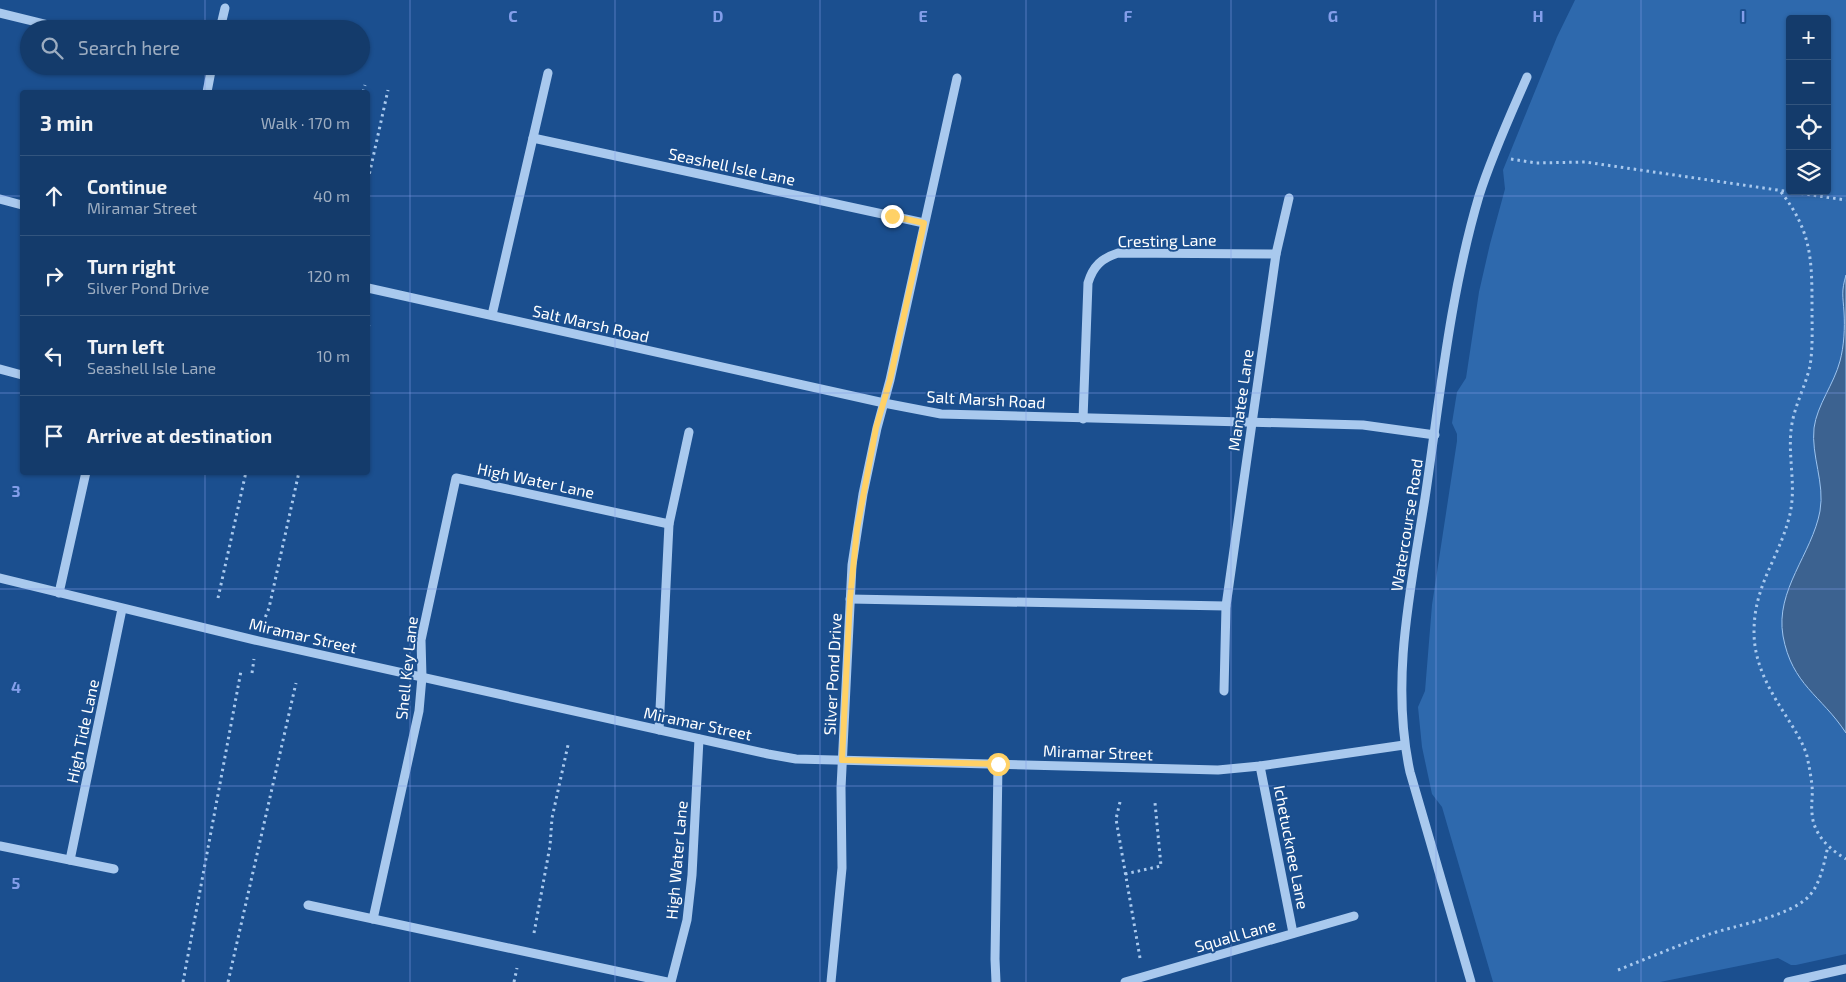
<!DOCTYPE html>
<meta charset="utf-8">
<style>
:root{--surface:#143b6b;--page:#214673;--text:#f1f3f6;--muted:#9dadc1;--line:#33557e}
body{margin:0;font-family:"Exo 2",sans-serif;background:var(--page);color:var(--text)}
.controls{position:absolute;right:15px;top:15px;display:grid;overflow:hidden;border-radius:5px;box-shadow:0 1px 4px #0004}
.controls button{width:45px;height:45px;display:grid;place-items:center;padding:0;border:0;border-bottom:1px solid var(--line);background:var(--surface);color:var(--text);font:25px sans-serif}
.stop{position:absolute;width:15px;height:15px;margin:-11px;border:4px solid #ffd166;border-radius:50%;background:#fff}
.stop.end{background:#ffd166;border-color:#fff;box-shadow:0 1px 5px #0008}
.list{margin:0;padding:0;list-style:none}
h2{display:flex;justify-content:space-between;align-items:center;height:65px;margin:0;padding:0 20px;font-size:21px}
h2 small{font-size:16px;font-weight:400;color:var(--muted)}
.list li{display:grid;grid-template-columns:32px 1fr auto;gap:15px;align-items:center;box-sizing:border-box;height:80px;padding:0 20px;border-top:1px solid var(--line)}
.list b{display:block;font-size:19px;white-space:nowrap}
.list p{margin:0;font-size:16px;white-space:nowrap;color:var(--muted)}
.list em{font-size:16px;font-style:normal;color:var(--muted)}
.icon{flex:none;width:28px;height:28px;fill:none;stroke:currentColor;stroke-width:2;stroke-linecap:round;stroke-linejoin:round}
.map{position:relative;flex:none;width:1846px;height:982px;overflow:hidden}
.search{position:absolute;background:var(--surface);box-shadow:0 1px 4px #0004;left:20px;top:20px;width:350px;height:55px;display:flex;align-items:center;gap:12px;box-sizing:border-box;padding:0 18px;border-radius:28px;color:var(--muted);font-size:19px}
.panel{position:absolute;background:var(--surface);box-shadow:0 1px 4px #0004;left:20px;top:90px;width:350px;height:385px;border-radius:5px}
.map>svg:first-child{display:block}
</style>
<div class="map">
<svg width="1846" height="982" viewBox="0 0 1846 982">
<rect width="100%" height="100%" fill="#1b4f8f"/>
<!-- green -->
<path fill="#2e69ad" fill-rule="evenodd" d="M 1575,0 L 1846,0 L 1846,954 L 1796,965 L 1791,965 L 1778,958 L 1660,982 L 1493,982 L 1442,807 L 1432,794 L 1422,747 L 1418,707 L 1425,691 L 1432,605 L 1457,441 L 1457,434 L 1452,423 L 1457,392 L 1466,378 L 1479,292 L 1490,244 L 1505,189 L 1503,170 L 1557,37 ZM 1790,19 L 1827,19 L 1827,191 L 1790,191 Z"/>
<!-- water -->
<path fill="#3c6290" stroke="#9cc4f0" d="M 1846,275 L 1846,733 C 1821,695 1792,685 1783,636 C 1775,590 1812,554 1820,511 C 1825,483 1811,456 1814,428 C 1817,405 1834,384 1840,361 C 1844,346 1845,328 1844,312 C 1843,296 1841,292 1846,275 Z"/>
<g fill="none" stroke-linecap="round" stroke-linejoin="round">
<!-- path -->
<g stroke="#a9c9ee" stroke-width="3" stroke-dasharray="2.5 4" stroke-linecap="butt">
<polyline points="363,92 365,85"/>
<polyline points="1511,159 1536,163 1585,162 1846,200"/>
<polyline points="368,180 388,90"/>
<path d="M 1781,192 C 1812,232 1812,260 1812,309 C 1812,328 1813,347 1810,366 C 1805,388 1793,408 1791,431 C 1788,460 1797,488 1789,518 C 1778,560 1754,585 1754,632 C 1754,664 1770,691 1786,716 C 1794,729 1803,742 1807,756 C 1809,766 1811,776 1812,786 C 1813,795 1811,804 1812,813 C 1813,834 1829,849 1846,859"/>
<polyline points="368,327 370,323"/>
<polyline points="218,598 246,472"/>
<polyline points="263,623 269,608 299,472"/>
<polyline points="252,673 254,659"/>
<polyline points="1120,802 1116,819 1140,958"/>
<polyline points="1125,874 1161,866 1155,803"/>
<polyline points="534,933 550,846 552,818 568,745"/>
<path d="M 1618,970 C 1648,958 1677,946 1707,935 C 1735,925 1791,917 1810,895 C 1821,882 1824,863 1828,846"/>
<polyline points="183,982 241,671"/>
<polyline points="228,982 296,683"/>
<polyline points="514,982 517,968"/>
</g>
<!-- minor -->
<g stroke="#a9c9ee" stroke-width="9">
<polyline points="0,13 65,29"/>
<polyline points="220,29 225,8"/>
<polyline points="207,92 212,66"/>
<polyline points="533,138 924,223"/>
<polyline points="0,199 22,205"/>
<polyline points="368,288 884,403 941,414 1363,425 1435,435"/>
<polyline points="492,315 548,73"/>
<polyline points="0,369 22,375"/>
<path d="M 1083,419 L 1088,283 C 1093,266 1102,258 1118,253 L 1276,254"/>
<polyline points="0,578 259,641 768,754 796,759 1218,770 1260,766 1404,745"/>
<polyline points="59,593 86,472"/>
<polyline points="850,599 1226,606"/>
<polyline points="1224,691 1226,606 1276,254 1289,198"/>
<polyline points="659,730 669,524 689,432"/>
<polyline points="1260,766 1293,933"/>
<polyline points="0,846 114,869"/>
<polyline points="70,860 122,609"/>
<polyline points="308,905 667,982"/>
<polyline points="373,919 419,711 422,677 421,640 456,478 669,524"/>
<polyline points="671,982 687,920 692,875 699,739"/>
<polyline points="831,982 842,868 841,788 852,565 863,494 877,428 890,380 957,78"/>
<polyline points="996,982 995,959 998,764"/>
<polyline points="1125,982 1354,916"/>
<path d="M 1471,982 L 1410,772 C 1390,680 1411,588 1425,498 C 1440,397 1450,294 1479,196 C 1492,155 1510,116 1527,77"/>
<polyline points="1788,982 1846,969"/>
</g>
</g>
<g fill="none" stroke-linecap="round" stroke-linejoin="round">
<!-- route -->
<polyline stroke="#ffd166" stroke-width="6" points="892,216 924,223 890,380 876,428 857,529 850,599 842,760 998,764"/>
</g>
<!-- grid -->
<path fill="none" stroke="#839eea" stroke-width="1" stroke-opacity="0.55" d="M 205,0 L 205,29M 410,0 L 410,982M 615,0 L 615,982M 820,0 L 820,982M 1026,0 L 1026,982M 1231,0 L 1231,982M 1436,0 L 1436,982M 1641,0 L 1641,982M 205,66 L 205,92M 0,196 L 22,196M 368,196 L 1846,196M 0,393 L 22,393M 368,393 L 1846,393M 205,472 L 205,982M 0,589 L 1846,589M 0,786 L 1846,786"/>
<g text-anchor="middle" dominant-baseline="central" stroke-width="4" stroke-linejoin="round" paint-order="stroke">
<!-- street labels -->
<g font-size="16" fill="#fff" stroke="#1b4f8f">
<text transform="translate(732 166) rotate(12)">Seashell Isle Lane</text>
<text transform="translate(1167 240) rotate(-1)">Cresting Lane</text>
<text transform="translate(591 323) rotate(13)">Salt Marsh Road</text>
<text transform="translate(986 399) rotate(3)">Salt Marsh Road</text>
<text transform="translate(1240 400) rotate(-82)">Manatee Lane</text>
<text transform="translate(536 480) rotate(12)">High Water Lane</text>
<text transform="translate(1406 525) rotate(-81)">Watercourse Road</text>
<text transform="translate(303 635) rotate(13)">Miramar Street</text>
<text transform="translate(406 668) rotate(-84)">Shell Key Lane</text>
<text transform="translate(832 674) rotate(-87)">Silver Pond Drive</text>
<text transform="translate(698 723) rotate(12)">Miramar Street</text>
<text transform="translate(82 731) rotate(-78)">High Tide Lane</text>
<text transform="translate(1098 752) rotate(2)">Miramar Street</text>
<text transform="translate(1292 847) rotate(79)">Ichetucknee Lane</text>
<text transform="translate(676 860) rotate(-85)">High Water Lane</text>
<text transform="translate(1235 935) rotate(-16)">Squall Lane</text>
</g>
</g>
<g font-size="16" text-anchor="middle" font-weight="bold" fill="#839eea" stroke="#1b4f8f" stroke-width="4" stroke-linejoin="round" paint-order="stroke">
<text x="513" y="22">C</text>
<text x="718" y="22">D</text>
<text x="923" y="22">E</text>
<text x="1128" y="22">F</text>
<text x="1333" y="22">G</text>
<text x="1538" y="22">H</text>
<text x="1743" y="22">I</text>
<text x="16" y="497">3</text>
<text x="16" y="693">4</text>
<text x="16" y="889">5</text>
</g>
</svg>
<div class="controls">
<button>+</button>
<button>−</button>
<button><svg class="icon" aria-label="locate" viewBox="0 0 24 24"><circle cx="12" cy="12" r="6"/><path d="M12 2v4M12 18v4M2 12h4M18 12h4"/></svg></button>
<button><svg class="icon" aria-label="layers" viewBox="0 0 24 24"><path d="M12 4l9 5-9 5-9-5zM3 14l9 5 9-5"/></svg></button>
</div>
<div class="stop" style="left:998px;top:764px"></div>
<div class="stop end" style="left:892px;top:216px"></div>
<div class="search"><svg class="icon" aria-label="search" viewBox="0 0 24 24"><circle cx="10" cy="10" r="6"/><path d="M15 15l6 6"/></svg>Search here</div>
<section class="panel">
<h2>3 min<small>Walk · 170 m</small></h2>
<ul class="list">
<li><svg class="icon" aria-label="ahead" viewBox="0 0 24 24"><path d="M12 20V5M6 11l6-6 6 6"/></svg><div><b>Continue</b><p>Miramar Street</p></div><em>40 m</em></li>
<li><svg class="icon" aria-label="right" viewBox="0 0 24 24"><path d="M7 20v-9h11M14 6l5 5-5 5"/></svg><div><b>Turn right</b><p>Silver Pond Drive</p></div><em>120 m</em></li>
<li><svg class="icon" aria-label="left" viewBox="0 0 24 24"><path d="M17 20v-9H6M10 6l-5 5 5 5"/></svg><div><b>Turn left</b><p>Seashell Isle Lane</p></div><em>10 m</em></li>
<li><svg class="icon" aria-label="arrive" viewBox="0 0 24 24"><path d="M6 21V4h12l-3 4 3 4H6"/></svg><div><b>Arrive at destination</b></div></li>
</ul>
</section>
</div>
